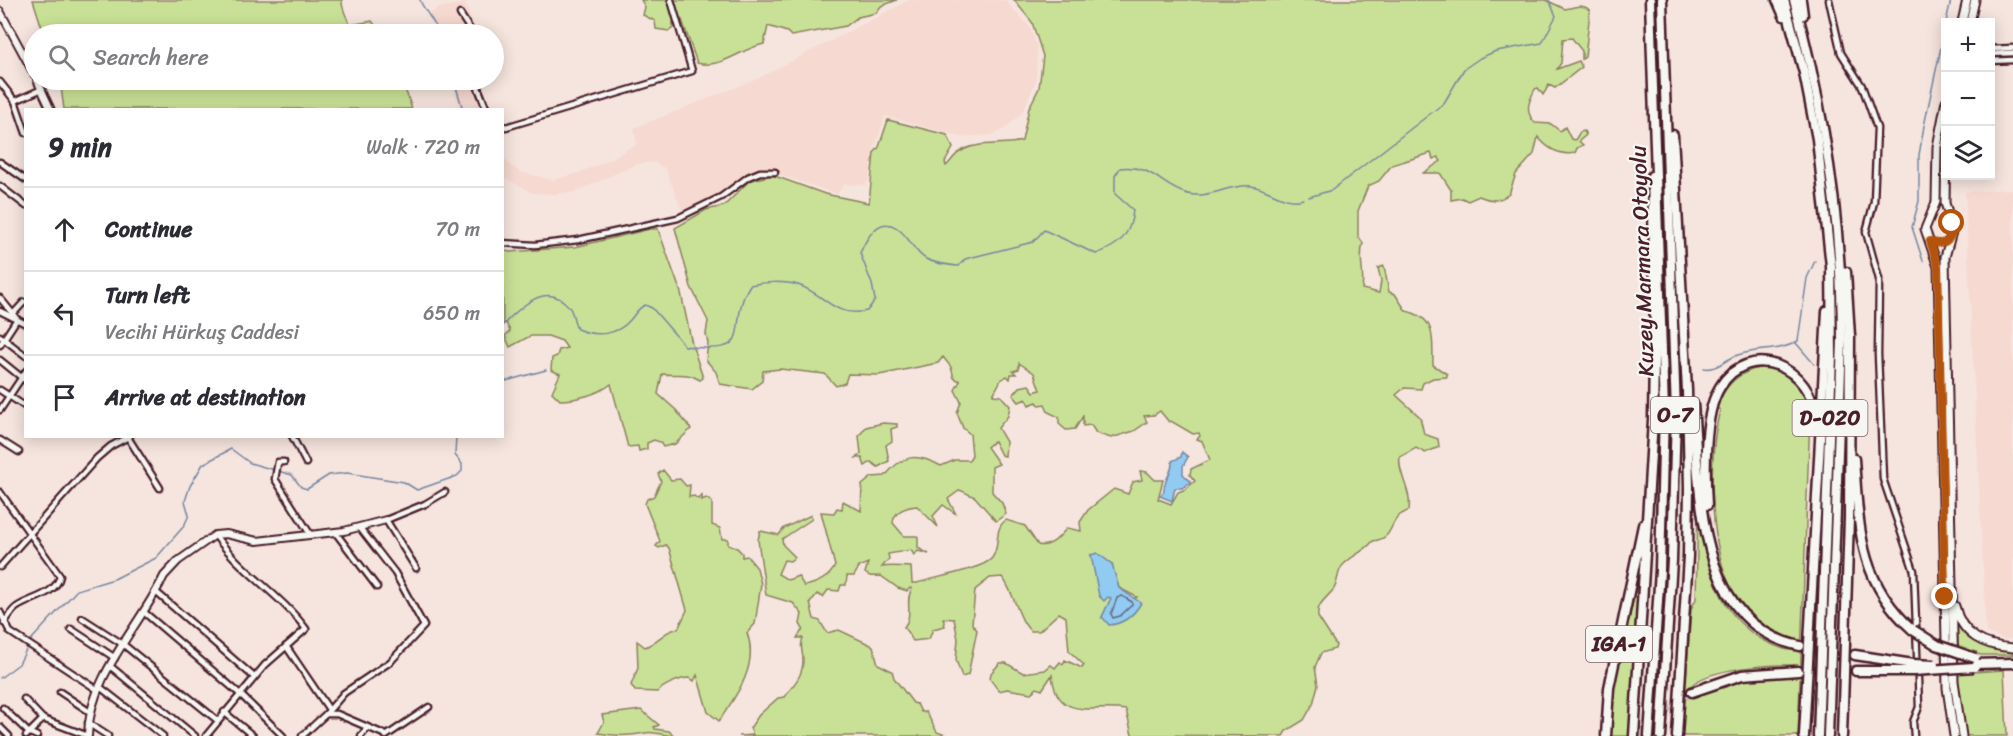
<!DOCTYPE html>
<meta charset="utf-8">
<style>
:root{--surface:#fff;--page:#f2f2f3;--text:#2b2b33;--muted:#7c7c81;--line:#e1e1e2}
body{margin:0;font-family:Sriracha,sans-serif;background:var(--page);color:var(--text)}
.controls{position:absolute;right:18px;top:18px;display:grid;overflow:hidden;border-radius:0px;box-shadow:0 3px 15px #0003}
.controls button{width:54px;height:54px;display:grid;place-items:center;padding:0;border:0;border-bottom:2px solid var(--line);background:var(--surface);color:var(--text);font:30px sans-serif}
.stop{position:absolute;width:18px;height:18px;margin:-14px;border:4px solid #b45309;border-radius:50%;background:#fff}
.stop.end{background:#b45309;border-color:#fff;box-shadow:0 2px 6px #0008}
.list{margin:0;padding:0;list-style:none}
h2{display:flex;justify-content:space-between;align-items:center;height:78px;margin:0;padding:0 24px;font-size:26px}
h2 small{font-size:20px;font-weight:400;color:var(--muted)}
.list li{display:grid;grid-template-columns:39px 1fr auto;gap:18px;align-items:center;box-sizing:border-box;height:84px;padding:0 24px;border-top:2px solid var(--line)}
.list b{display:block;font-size:22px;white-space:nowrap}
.list p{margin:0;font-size:20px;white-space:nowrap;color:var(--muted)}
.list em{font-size:20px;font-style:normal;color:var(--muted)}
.icon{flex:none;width:33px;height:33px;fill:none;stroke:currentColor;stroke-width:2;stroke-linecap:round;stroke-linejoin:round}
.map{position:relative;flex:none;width:2013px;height:736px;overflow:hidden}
.search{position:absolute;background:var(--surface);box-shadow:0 3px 15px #0003;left:24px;top:24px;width:480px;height:66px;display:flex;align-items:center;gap:15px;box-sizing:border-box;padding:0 21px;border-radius:33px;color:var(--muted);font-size:22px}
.panel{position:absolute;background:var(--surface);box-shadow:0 3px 15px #0003;left:24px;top:108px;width:480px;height:330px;border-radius:0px}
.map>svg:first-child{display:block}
</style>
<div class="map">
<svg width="2013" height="736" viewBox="0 0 2013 736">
<rect width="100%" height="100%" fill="#f6e5de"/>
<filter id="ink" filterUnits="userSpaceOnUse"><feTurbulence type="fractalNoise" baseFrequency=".0167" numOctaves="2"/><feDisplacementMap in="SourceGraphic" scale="12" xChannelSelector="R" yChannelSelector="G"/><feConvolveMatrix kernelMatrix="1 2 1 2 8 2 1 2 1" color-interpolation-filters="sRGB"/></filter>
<g filter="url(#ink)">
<!-- built -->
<g fill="#f6d9d0">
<polygon points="910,0 1005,0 1029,26 1037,47 1036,80 1023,111 1006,128 992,135 962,137 885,116 874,149 869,180 866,185 845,184 837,194 777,174 762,174 747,180 719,202 685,218 665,168 653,162 637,164 575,192 555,194 533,193 503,177 502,155 511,166 523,173 553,180 579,173 607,161 637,144 634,128 757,79"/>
<polygon points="465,3 477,34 436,34 431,20 426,16 439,8"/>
<polygon points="451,80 475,80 491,109 460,109"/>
<polygon points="2013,189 2013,639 2003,639 1986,632 1965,192"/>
</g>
<!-- green -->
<g fill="#c9e196" stroke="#8a8060" stroke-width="1.5" fill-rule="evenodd">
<path d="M 33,0 L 342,0 C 341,8 347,17 350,25 L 372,21 L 378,29 L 385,29 L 390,34 L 44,34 Z"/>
<path d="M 641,0 L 897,0 L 881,6 L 876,13 L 858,17 L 846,26 L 791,36 L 787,32 L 768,26 L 764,44 C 742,48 720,70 697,63 L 682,20 L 673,22 L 673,28 L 669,31 L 656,29 L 655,21 L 643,15 L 645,7 Z"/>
<path d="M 1014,0 L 1546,0 L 1565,9 C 1573,8 1584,2 1590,11 L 1585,57 L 1582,59 L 1582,51 L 1572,38 L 1563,39 L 1561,63 L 1557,69 L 1579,61 L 1582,67 L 1555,88 L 1549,85 L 1543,95 L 1538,88 L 1535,89 C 1529,101 1524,111 1535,123 L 1551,124 L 1560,131 L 1565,127 L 1571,139 L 1575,140 L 1580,132 L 1584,131 L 1586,135 L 1579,141 L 1583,145 L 1577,148 L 1575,153 C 1559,156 1547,148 1538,137 L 1534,154 L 1516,174 L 1509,194 C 1498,202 1491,201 1479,196 L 1468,201 L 1462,198 L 1451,200 L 1451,190 L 1440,173 L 1423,173 L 1441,161 L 1438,157 L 1433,159 L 1431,153 L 1392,165 L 1379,181 L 1368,186 L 1358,211 L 1358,236 L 1363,243 C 1358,259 1365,273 1362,289 L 1379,293 L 1381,281 L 1378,268 L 1384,266 L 1389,292 L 1395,294 L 1406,311 C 1438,318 1432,340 1433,365 L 1447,374 L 1447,377 L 1433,378 L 1423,383 L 1421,389 L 1404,388 L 1396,395 L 1420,417 L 1424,434 L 1438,439 L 1439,447 L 1425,453 L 1416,448 L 1400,457 C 1397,473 1412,490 1409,510 C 1406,512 1403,513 1400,515 C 1388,525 1394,538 1373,541 C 1364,552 1353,555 1344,564 C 1336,571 1339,583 1333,590 C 1326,599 1316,604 1318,617 L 1336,645 L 1335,649 L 1321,653 L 1315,667 L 1318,685 L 1313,704 L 1304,720 L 1286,731 L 1283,736 L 1132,735 L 1126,710 C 1093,704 1057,723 1052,675 L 1042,690 L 1037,688 L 1031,693 L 1007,689 L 999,691 L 990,679 L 991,673 L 1000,663 L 1006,663 L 1023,673 L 1045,670 L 1051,665 L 1055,668 L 1060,662 L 1063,664 L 1065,660 L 1082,668 L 1084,665 L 1069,651 L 1066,617 L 1059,613 L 1039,631 L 1031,631 C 1019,623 1014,591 1002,577 L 990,578 L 975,590 L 972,624 L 977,630 L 968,675 L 962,677 L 956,660 L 958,639 L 954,619 L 943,618 L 945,626 L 933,629 L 929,639 L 913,641 L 904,627 C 914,615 904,600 912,589 L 910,588 L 907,591 L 898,588 L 881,576 C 874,576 871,578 865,573 L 868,563 L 859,567 L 854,576 L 847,576 L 846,585 L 841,585 L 839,591 L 828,590 L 823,597 L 817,594 L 810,603 L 814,619 L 820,621 L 827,633 L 839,630 L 873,646 L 878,664 L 892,671 L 894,678 L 913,703 L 917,704 L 921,712 L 926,712 L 937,732 L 948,736 L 739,736 L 753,735 L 750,728 L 759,715 L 778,698 L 785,697 C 792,685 803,678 803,660 C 803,651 799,646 803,638 L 797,638 L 803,629 L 800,624 L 802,614 L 793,603 L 766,595 L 758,540 L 760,531 L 779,535 L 784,528 L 811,515 L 812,519 L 782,539 L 783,545 L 795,557 L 790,561 L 784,560 L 778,574 L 788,580 L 798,576 L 804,586 C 817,584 830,577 835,566 L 821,512 L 834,513 L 837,508 L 842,509 L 843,501 L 861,511 L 862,485 L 872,477 L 885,476 C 903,454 916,453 941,466 L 955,460 L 969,460 L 972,455 L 970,434 L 963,428 L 957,413 L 961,402 L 955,390 L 960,381 L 954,378 L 951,367 L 943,357 L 938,363 L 879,375 L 848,374 L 845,383 L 836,386 L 825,374 L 780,369 L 763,371 L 762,381 L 752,389 L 720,384 L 716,372 L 706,360 L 708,343 L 706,334 L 708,321 L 691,287 L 675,228 L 706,210 L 724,206 L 749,181 L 772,175 L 825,194 L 869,203 L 874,153 L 879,147 L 888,120 L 947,135 L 953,148 L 945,162 L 946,166 C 951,162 954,155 960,152 C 974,141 1004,146 1022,141 L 1029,108 L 1039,88 L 1043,56 L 1032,22 ZM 1019,363 L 1034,373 L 1040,390 L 1034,392 L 1029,385 L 1020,387 L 1013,395 L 1019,402 L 1026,399 L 1029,405 L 1037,402 L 1039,405 L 1045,404 L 1048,412 L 1059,417 L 1059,424 L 1066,430 L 1075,429 L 1083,416 L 1083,426 L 1091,425 L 1096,433 L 1111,438 L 1134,431 L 1147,422 L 1144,416 L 1154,415 L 1160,411 L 1169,422 L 1171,421 L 1193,434 L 1199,433 L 1200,436 L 1197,439 L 1202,441 L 1210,460 L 1191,469 L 1190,475 L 1195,481 L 1186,489 L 1178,492 L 1171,504 L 1158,499 L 1163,480 L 1155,480 L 1147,472 L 1140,471 L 1142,480 L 1133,482 L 1128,494 L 1114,489 L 1088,510 L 1080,522 L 1081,531 L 1067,528 C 1059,537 1051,548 1038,545 L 1025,526 L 1006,520 C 993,529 1001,546 992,558 C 984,569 932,578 917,583 L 912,583 L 911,567 C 901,567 892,565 882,567 L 889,559 L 888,554 L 911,550 L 914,555 L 918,551 L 929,554 L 918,548 L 918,536 L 904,536 L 893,523 C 894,511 906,507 917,506 L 938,527 L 933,516 L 943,505 L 956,514 L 948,499 L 960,490 L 975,497 L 996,521 L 1006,514 L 1002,503 L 992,492 L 992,467 L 999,464 L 987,447 L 994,441 L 1001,455 L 1005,456 L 1006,442 L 998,428 L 1008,416 L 1010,406 L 1001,396 L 993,395 L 1001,380 L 1007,376 L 1010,379 L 1011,374 L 1016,374 L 1013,371 L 1019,369 ZM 1091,555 L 1114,573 L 1119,588 L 1137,597 L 1102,617 L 1112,598 L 1099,589 Z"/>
<polygon points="60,80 402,80 412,109 64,109"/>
<path d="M 650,229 L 658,229 L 681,293 L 692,344 L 703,378 L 700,380 C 685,371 679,376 662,374 L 658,394 L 676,410 L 691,429 L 675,444 L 663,447 L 660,442 L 654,440 L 647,443 L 647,449 L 639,451 L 638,446 L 628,447 L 611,384 C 599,394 576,400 560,400 L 552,392 L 560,374 L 551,370 L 552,358 L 557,356 L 559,350 L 567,348 L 562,341 L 548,336 L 530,336 L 510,347 L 505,336 L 510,331 L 506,323 L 503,324 L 502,250 L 510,252 L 575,247 Z"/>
<path d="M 1763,367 C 1795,373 1805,384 1812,415 L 1810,416 L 1798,736 L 1682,736 L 1691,609 L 1696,599 L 1698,504 C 1707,557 1714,618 1769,643 C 1778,647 1790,653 1800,649 L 1798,640 C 1775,633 1755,623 1740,603 C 1708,560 1707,460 1720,410 L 1717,408 C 1724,385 1739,371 1763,367 ZM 1778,665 L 1796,665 L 1799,668 L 1722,684 L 1694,696 L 1689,688 C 1703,670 1756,666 1778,665 Z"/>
<polygon points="883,423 897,424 897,427 891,429 892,441 886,445 889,461 878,467 871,462 865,466 862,458 856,458 861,454 859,436 866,427"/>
<path d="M 663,470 L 671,480 L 680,479 L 686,486 L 690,485 L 689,497 L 694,496 L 698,499 L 702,495 L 702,500 L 706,498 L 712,502 L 712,525 L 720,528 L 722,539 L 728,539 L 728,545 L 737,548 L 742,553 L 742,557 L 747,556 L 757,568 L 761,584 L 755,624 L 747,633 C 759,665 737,695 719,721 L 708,712 L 697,675 L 694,681 L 690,678 C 680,678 664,685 657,692 L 635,691 L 631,685 L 638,668 L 637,641 L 645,647 C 657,643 666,629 678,629 L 687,610 L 669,548 L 666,545 L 659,548 L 656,546 L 660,541 L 645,504 L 647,499 L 654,496 L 661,481 L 658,474 Z"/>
<polygon points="1640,569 1631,736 1610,736 1614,688"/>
<polygon points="1957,621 1965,631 2013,649 2013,655 1981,655 1958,649"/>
<polygon points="2004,670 2007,736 1966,736 1958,692 1958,673"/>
<path d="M 641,710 L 659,725 L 654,727 L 655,729 L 669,731 L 674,736 C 665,736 654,731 645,733 C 631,736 613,736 598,733 L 604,722 L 602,715 Z"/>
</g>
<!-- water -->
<g fill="#91cbf1" stroke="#7586a2" stroke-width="1.5">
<path d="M 1182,452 L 1188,457 L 1183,466 L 1183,474 L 1191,482 L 1182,488 L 1175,488 L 1172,501 L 1160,496 L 1164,491 C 1163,479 1173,474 1172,461 L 1181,457 Z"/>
<path d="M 1097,553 L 1112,564 L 1119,588 L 1141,603 C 1134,615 1123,624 1109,625 L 1102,617 L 1111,598 L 1108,597 L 1104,601 L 1099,596 L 1091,555 Z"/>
</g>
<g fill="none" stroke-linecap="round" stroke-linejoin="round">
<!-- shore -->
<polygon stroke="#66647a" stroke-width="1.5" points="1122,596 1132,602 1132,605 1120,616 1113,618 1111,614 1117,598"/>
<!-- stream -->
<g stroke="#7586a2" stroke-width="1.5">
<path d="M 420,0 C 425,13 434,19 439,34"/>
<polyline points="1946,22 1951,0"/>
<polyline points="454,80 463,110"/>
<polyline points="1309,197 1332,190 1444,103 1464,69 1480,58 1496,51 1542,43 1556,16 1549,0"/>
<polyline points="1923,261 1912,227 1919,201 1919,155 1924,126 1946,24"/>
<path d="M 502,326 C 518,309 547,279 569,307 C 573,311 574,323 577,329 C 596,337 617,336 631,319 C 636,313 638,308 645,305 L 652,308 L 685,346 C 761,357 724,326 750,285 C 764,282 784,281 798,285 C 826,294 832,318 867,311 L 875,300 L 872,284 L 860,253 C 870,230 885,210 907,238 C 912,244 918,255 926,259 C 935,264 948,265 959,266 L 965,259 L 1033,242 L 1044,230 L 1096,254 C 1119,246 1131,235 1133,210 L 1115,194 L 1115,176 L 1120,168 C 1153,164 1161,187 1188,194 C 1209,199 1229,184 1251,186 C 1268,188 1286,205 1303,199"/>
<polyline points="1796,343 1814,364"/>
<path d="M 1704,368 C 1716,371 1727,358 1738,355 C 1758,348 1780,352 1798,341 L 1807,278 L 1815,261"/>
<polyline points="502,382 546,370"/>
<polyline points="0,678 19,664 31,640 77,590 114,579 156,558 184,526 189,515 185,501 190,486 203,464 231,449 250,463 292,475 301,487 307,489 329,475 347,473 404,482 417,490 457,476 462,471 462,464 455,455 456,436"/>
</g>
<!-- highway-tunnel -->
<g stroke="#d4bdba" stroke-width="8" stroke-dasharray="8 4" stroke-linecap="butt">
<polyline points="1802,646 1855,655"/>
<polyline points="1802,671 1856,671"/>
<polyline points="1639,736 1658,716 1692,692"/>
</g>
<!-- street casing -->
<g stroke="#4a1f2b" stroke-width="9">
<g id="street">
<polyline points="1829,0 1841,53 1862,86 1877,128 1874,202 1866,232 1879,279 1878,354 1883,479 1914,571 1919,707 1913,722 1914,736"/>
<polyline points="460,14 473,34"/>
<polyline points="1990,49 2013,48"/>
<polyline points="1990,54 2013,53"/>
<polyline points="1990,61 2013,60"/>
<polyline points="475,80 487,110"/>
<polyline points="0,82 15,101 26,133"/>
<polyline points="15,101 42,89"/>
<polyline points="502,125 506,127 692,71 671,0"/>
<polyline points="0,162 26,180"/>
<polyline points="0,186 26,206"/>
<polyline points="502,243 535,245 578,240 678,218 721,197 748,177 760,172 775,172"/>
<polyline points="0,298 13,314"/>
<polyline points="0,311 26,324"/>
<polyline points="16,318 13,314 24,302"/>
<polyline points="0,336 26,356"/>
<polyline points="0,345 17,319"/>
<polyline points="0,360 26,381"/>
<polyline points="0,390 26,407"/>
<polyline points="0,410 26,371"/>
<polyline points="127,436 160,488"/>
<polyline points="292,436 306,463"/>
<polyline points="0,440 19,452"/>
<polyline points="284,462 278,462 275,479 310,534"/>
<path d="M 0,492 L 60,576 C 56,595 30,598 17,607 C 12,610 8,618 4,623"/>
<polyline points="335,532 377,587"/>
<polyline points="0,567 97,458 111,446 130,436"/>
<polyline points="416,568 386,520 425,504 445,492"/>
<polyline points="156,592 254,677"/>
<polyline points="0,612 10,632 98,690"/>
<polyline points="145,613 240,694 283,736"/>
<polyline points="82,618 124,645 217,720"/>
<polyline points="71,629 115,658"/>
<polyline points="286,646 328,708"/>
<polyline points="110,666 195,736"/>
<polyline points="100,687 163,736"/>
<polyline points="60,692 90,712"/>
<polyline points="24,699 43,719 88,736"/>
<polyline points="3,708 28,732 37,736"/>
<polyline points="224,712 253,736"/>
<polyline points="326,714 337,714 386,735"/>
<polyline points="88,723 108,736"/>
<polyline points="0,727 9,736"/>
<polyline points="26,736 43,719"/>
<path d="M 206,736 L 265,665 L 306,629 C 280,594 240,571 215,535"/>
<polyline points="302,736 326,714 344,693 390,662 424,626 395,573 360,528"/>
<polyline points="361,736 367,728"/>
<polyline points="386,736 429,707"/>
</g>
</g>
<!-- secondary casing -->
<g stroke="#4a1f2b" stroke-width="10">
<g id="secondary">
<polyline points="0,11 34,74"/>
<polyline points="37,80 51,110"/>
<path d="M 88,736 C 89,676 139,628 164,576 L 178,561 L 215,535 L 226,534 L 257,541 L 344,531 L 386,520"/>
</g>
</g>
<!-- primary casing -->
<g stroke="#4a1f2b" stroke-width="11">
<g id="primary">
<polyline points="1962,22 1967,0"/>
<polyline points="1970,22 1975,0"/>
<polyline points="1946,101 1937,147 1936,202 1925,229 1938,267 1947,688 1954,736"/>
<polyline points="1946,142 1945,203 1953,228 1945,257 1954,681 1962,736"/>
<path d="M 1955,606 C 1962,636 1984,646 2013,648"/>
</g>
</g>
<!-- highway casing -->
<g stroke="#4a1f2b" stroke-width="13">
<g id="highway">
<polyline points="1777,0 1784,16"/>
<polyline points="1784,0 1804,73 1817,139 1831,266 1832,356 1818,736"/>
<path d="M 1794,0 C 1825,112 1842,224 1842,340 L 1828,736"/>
<polyline points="1801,0 1803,15"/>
<polyline points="1673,135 1687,390 1689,488 1688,556 1677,736"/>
<path d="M 1693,404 C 1700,489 1695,624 1800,646"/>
<path d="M 1854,459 C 1859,527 1858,581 1913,630"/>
<path d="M 1707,505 C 1705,475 1703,414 1720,387 C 1750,339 1812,367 1816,419"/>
<polyline points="1855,655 1913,664"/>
<polyline points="1973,664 2013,663"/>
<polyline points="1856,671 1913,671"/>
<polyline points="1692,692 1742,675 1798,671"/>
<polyline points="1606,736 1609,688 1643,525"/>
<polyline points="1634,736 1653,420 1655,290 1652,176"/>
<polyline points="1649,736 1660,570 1664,410 1650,0"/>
<polyline points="1661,736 1672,560 1676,413 1662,0"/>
<polyline points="1804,736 1827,311"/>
<polyline points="1842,736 1849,518 1850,336 1846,272"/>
</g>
</g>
<!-- street -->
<use href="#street" stroke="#f6f6f2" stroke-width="4.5"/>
<!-- secondary -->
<use href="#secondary" stroke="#f6f6f2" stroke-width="6"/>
<!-- primary -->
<use href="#primary" stroke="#f6f6f2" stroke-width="7"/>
<!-- highway -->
<use href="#highway" stroke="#f6f6f2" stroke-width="8"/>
<!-- highway-bridge casing -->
<g stroke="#4a1f2b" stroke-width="13" stroke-linecap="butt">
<g id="highway-bridge">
<polyline points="1913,630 1937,645 1975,658"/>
<polyline points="1913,664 1934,665"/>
<polyline points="1913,671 1974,667"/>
</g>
</g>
<!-- highway-bridge -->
<use href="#highway-bridge" stroke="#f6f6f2" stroke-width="8"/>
</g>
</g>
<g fill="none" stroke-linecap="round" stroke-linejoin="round" filter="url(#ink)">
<!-- route -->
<path stroke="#b45309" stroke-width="8" d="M 1945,597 L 1938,267 L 1930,241 C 1945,247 1954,239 1952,223"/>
</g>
<g text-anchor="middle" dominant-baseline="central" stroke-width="4.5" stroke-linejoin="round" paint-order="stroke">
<!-- shield labels -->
<g fill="#f6f6f2" stroke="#7e6067" stroke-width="1.5">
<rect x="1651" y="397" width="48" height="36" rx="4.5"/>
<rect x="1792.5" y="400" width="75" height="36" rx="4.5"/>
<rect x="1586" y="626" width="66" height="36" rx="4.5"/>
</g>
<g font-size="21" font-weight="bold" fill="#4a1f2b">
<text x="1675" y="415">O-7</text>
<text x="1830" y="418">D-020</text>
<text x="1619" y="644">IGA-1</text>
</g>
<!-- street labels -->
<g font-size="22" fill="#4a1f2b" stroke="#f6f6f2">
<text transform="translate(1642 261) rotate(-92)">Kuzey Marmara Otoyolu</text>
</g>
</g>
</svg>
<div class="controls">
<button>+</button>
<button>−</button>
<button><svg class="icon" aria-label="layers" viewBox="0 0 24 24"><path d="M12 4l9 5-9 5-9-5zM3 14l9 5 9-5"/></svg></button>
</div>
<div class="stop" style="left:1952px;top:223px"></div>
<div class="stop end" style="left:1945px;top:597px"></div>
<div class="search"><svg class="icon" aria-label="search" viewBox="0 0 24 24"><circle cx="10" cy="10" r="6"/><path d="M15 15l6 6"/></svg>Search here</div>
<section class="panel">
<h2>9 min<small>Walk · 720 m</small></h2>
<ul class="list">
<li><svg class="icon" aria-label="ahead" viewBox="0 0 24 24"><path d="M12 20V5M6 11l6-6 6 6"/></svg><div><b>Continue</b></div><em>70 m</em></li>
<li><svg class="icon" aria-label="left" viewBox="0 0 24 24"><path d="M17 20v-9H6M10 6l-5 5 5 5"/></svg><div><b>Turn left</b><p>Vecihi Hürkuş Caddesi</p></div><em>650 m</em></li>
<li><svg class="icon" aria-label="arrive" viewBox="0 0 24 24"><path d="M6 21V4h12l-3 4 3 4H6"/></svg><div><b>Arrive at destination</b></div></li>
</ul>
</section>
</div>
